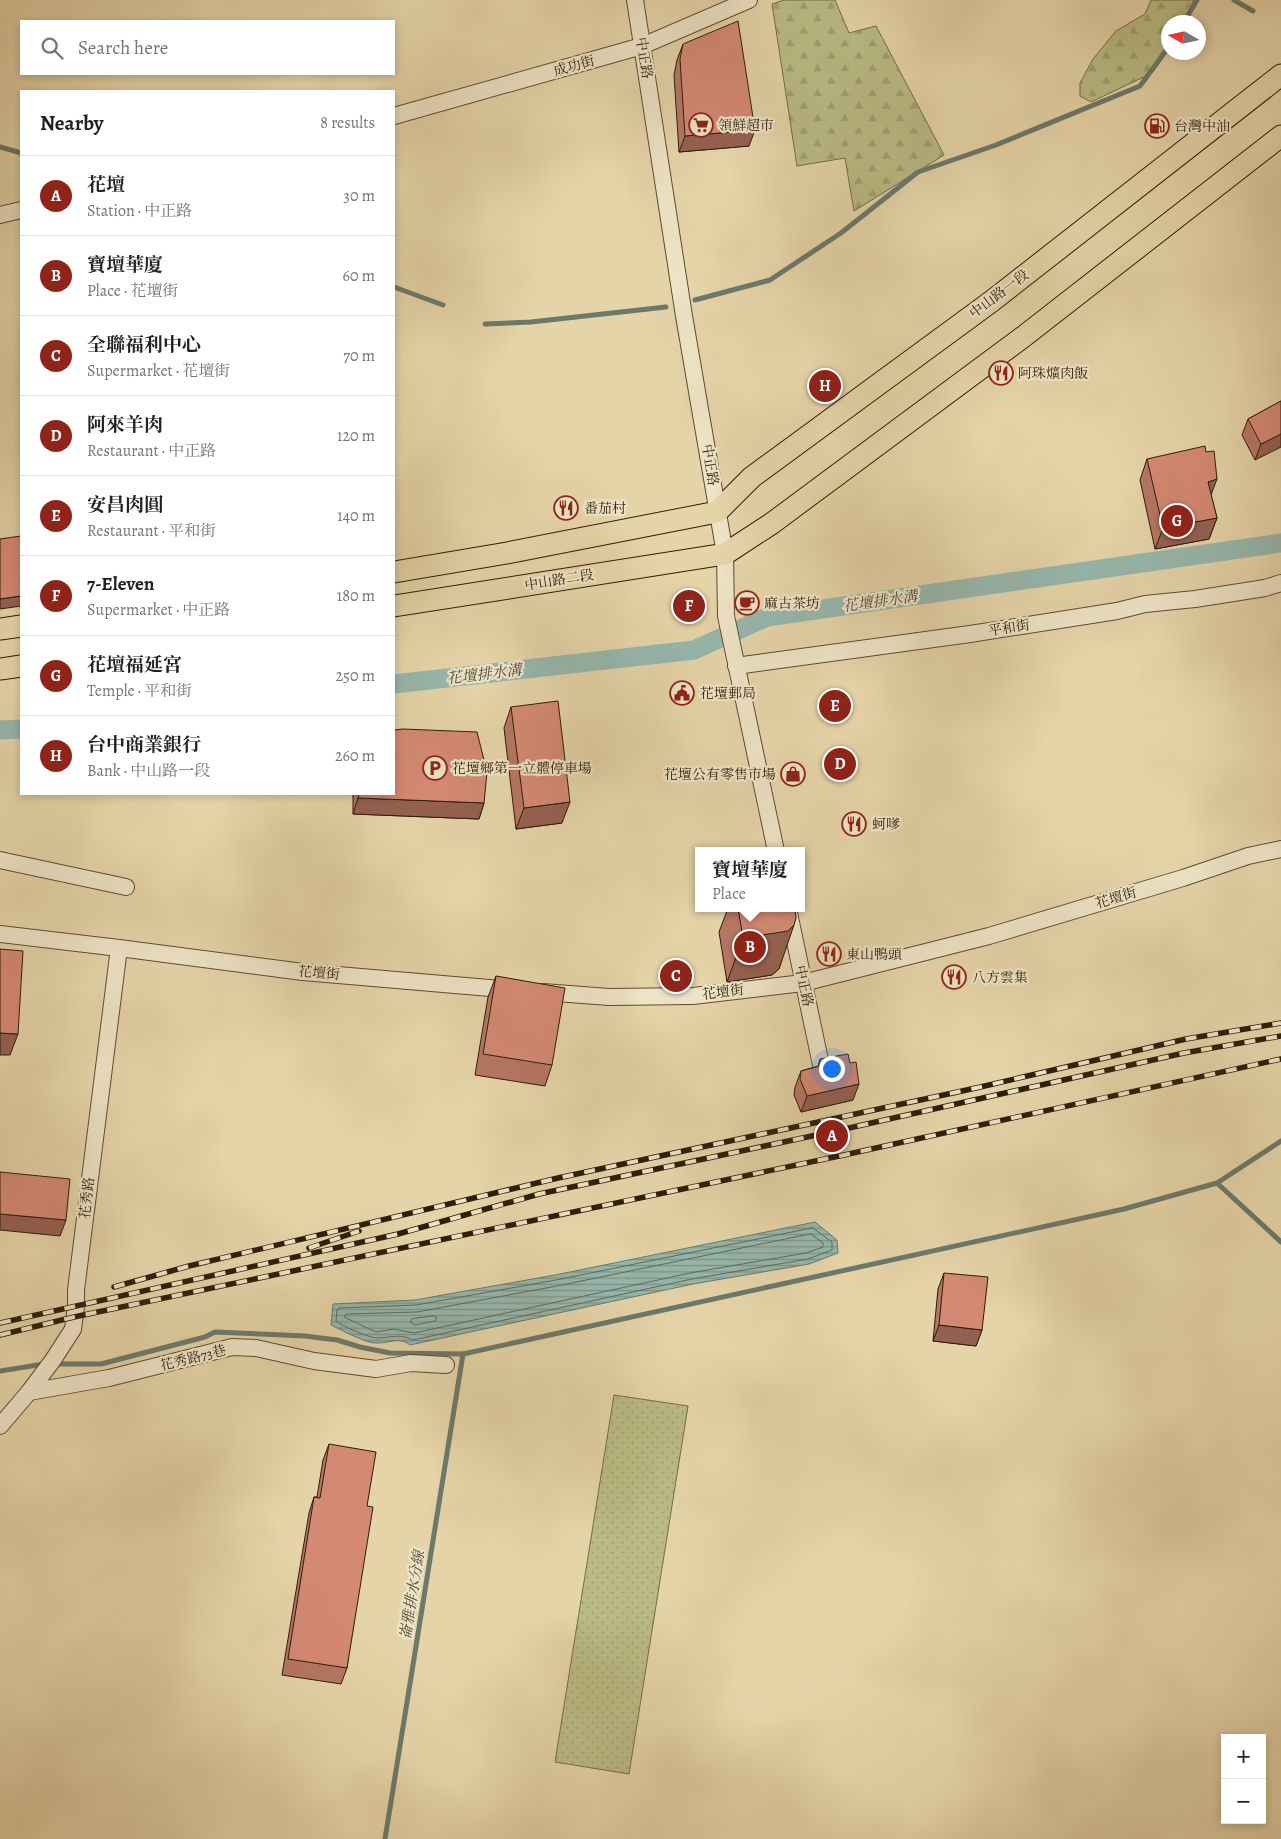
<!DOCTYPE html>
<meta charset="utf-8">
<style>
:root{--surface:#fff;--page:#f6f6f6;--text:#202124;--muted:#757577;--line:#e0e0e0;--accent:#8f2418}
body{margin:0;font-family:Alegreya,"Noto Serif TC",serif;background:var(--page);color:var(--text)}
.controls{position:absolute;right:15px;bottom:15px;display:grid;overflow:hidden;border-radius:0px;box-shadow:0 2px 8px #0003}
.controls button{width:45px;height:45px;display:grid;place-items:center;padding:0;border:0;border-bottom:1px solid var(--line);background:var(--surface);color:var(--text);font:25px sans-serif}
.compass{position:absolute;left:1161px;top:15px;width:45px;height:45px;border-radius:50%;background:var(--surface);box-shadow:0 2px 8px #0003;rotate:279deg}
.you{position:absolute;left:831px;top:1068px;width:18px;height:18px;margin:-12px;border:4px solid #fff;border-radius:50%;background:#1a73e8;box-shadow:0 0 0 8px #1a73e833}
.badge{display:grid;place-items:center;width:32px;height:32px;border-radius:50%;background:var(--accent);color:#fff;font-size:16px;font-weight:700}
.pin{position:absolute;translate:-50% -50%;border:2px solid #fff;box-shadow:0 1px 5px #0006}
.popup{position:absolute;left:695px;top:847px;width:110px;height:65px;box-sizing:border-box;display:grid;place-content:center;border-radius:0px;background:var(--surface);filter:drop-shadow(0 1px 4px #0005);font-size:16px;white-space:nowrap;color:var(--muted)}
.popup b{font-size:19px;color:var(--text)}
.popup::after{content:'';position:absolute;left:50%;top:100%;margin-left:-10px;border:10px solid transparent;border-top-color:var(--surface)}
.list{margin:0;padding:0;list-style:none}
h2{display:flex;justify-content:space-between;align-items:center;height:65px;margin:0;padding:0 20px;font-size:21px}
h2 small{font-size:16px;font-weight:400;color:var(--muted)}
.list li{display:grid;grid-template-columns:32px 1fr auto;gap:15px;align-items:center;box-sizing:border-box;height:80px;padding:0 20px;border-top:1px solid var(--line)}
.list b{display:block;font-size:19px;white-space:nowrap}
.list p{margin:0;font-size:16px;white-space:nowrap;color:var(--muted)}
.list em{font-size:16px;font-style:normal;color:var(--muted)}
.icon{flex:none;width:28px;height:28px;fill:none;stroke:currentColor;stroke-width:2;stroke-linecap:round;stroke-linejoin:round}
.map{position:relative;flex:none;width:1281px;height:1839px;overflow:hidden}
.search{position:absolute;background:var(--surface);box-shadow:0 2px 8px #0003;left:20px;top:20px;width:375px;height:55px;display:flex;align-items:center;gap:12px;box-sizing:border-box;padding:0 18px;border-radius:0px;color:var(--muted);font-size:19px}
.panel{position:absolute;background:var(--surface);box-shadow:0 2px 8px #0003;left:20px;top:90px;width:375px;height:705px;border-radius:0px}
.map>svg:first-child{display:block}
</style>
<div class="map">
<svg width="1281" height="1839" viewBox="0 0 1281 1839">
<defs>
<pattern id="grass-dots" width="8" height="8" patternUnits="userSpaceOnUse" patternTransform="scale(1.25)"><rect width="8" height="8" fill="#babb84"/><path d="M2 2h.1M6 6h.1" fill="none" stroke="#a0a071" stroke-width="1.8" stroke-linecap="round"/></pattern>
<pattern id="forest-firs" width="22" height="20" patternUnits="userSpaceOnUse" patternTransform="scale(1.25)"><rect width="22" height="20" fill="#babb84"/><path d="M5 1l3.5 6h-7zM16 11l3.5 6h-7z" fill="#a0a071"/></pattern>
<pattern id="water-rules" width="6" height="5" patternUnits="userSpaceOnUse" patternTransform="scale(1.25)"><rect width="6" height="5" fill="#96b7ad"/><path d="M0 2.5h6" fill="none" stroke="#7b948b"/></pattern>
</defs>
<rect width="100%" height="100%" fill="#e5d4a8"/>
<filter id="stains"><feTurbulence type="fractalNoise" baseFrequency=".004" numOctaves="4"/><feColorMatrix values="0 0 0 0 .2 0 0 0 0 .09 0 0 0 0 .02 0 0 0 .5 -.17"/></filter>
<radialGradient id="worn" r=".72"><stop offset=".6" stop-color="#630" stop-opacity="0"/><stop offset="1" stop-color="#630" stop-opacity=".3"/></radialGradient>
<!-- grass -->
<polygon fill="url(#grass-dots)" stroke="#746c46" points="614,1395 688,1406 629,1774 555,1762"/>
<!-- forest -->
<g fill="url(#forest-firs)" stroke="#746c46">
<polygon points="784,0 835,0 849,33 876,26 944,155 854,211 845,158 797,166 772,4"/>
<polygon points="1151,0 1194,0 1183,22 1168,22 1168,50 1152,73 1091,102 1080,96 1080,83 1093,59 1116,31 1145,14"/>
</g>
<!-- water -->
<path fill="url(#water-rules)" stroke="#6c796b" d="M 815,1222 L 837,1240 L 838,1253 L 809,1264 L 693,1284 L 410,1345 C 399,1336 388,1344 375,1343 C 366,1343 341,1330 331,1325 L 333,1304 L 415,1300 L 555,1275 Z"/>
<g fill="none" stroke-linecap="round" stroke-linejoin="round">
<!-- shore -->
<g stroke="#626a5b" stroke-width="1">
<path d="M 813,1228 L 832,1242 L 832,1250 L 808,1259 L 692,1279 L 413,1340 C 399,1333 391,1338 377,1338 C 369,1338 342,1326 336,1321 L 337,1310 L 339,1308 L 416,1305 L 556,1280 Z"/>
<polygon points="811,1234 823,1243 823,1247 806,1253 690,1273 414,1333 394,1329 376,1332 344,1317 346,1314 417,1312 557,1286"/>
<polygon points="434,1316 437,1318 435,1321 415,1325 410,1322 412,1319"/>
</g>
<!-- stream -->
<g stroke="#6c796b" stroke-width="5">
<polyline points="1234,0 1253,11"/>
<polyline points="1184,22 1197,0"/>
<polyline points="0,147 21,153"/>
<polyline points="394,287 443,305"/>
<polyline points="695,300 770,280 841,233 918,172 996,145 1140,86 1168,48"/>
<polyline points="485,324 531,322 666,307"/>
<polyline points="1217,1183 1281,1141"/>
<polyline points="55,1364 101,1364 205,1337 215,1332 305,1336 337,1340 360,1347 390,1353 463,1354 1124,1209 1217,1183 1281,1242"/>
<polyline points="0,1371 44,1364"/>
<polyline points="385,1839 463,1354"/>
</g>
<!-- canal -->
<g stroke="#96b7ad" stroke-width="19">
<polyline points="394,684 694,650 767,617 1281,543"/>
<polyline points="0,730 21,729"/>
</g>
<!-- minor casing -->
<g stroke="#5c4b31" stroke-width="18">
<g id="minor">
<polyline points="635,0 684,316 725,554 726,616 776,851"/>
<polyline points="394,116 642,46 749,0"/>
<polyline points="0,215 21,210"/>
<polyline points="736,666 970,634 1117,611 1145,604 1195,599 1265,588 1281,583"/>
<polyline points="0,860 126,887"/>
<polyline points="788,908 821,1065"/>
<polyline points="0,934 119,948 303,972 513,990"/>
<polyline points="543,992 609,997 693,996 803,983 989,936 1183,878 1248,856 1281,849"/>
<polyline points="29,1392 109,1378 232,1347 256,1348 314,1361 376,1369 411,1363 446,1365"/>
<polyline points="0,1426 29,1392 53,1360 73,1329 76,1306 76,1290 119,948"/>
</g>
</g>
<!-- major casing -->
<g stroke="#2e1d09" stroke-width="23">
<g id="major">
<polyline points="394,572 507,553 717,512 752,477 992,301 1281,75"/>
<polyline points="394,606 725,554 771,524 1023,337 1281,136"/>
<polyline points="0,629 21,626"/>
<polyline points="0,669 21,666"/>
</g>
</g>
<!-- minor -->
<use href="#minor" stroke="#eee3c6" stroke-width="16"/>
<!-- major -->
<use href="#major" stroke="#e5d4a8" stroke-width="21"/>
<!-- rail casing -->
<g stroke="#2e1d09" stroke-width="5.5">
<g id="rail">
<polyline points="309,1248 359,1231"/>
<polyline points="114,1287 189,1266 558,1178 976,1088 1186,1039 1281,1023"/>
<polyline points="0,1323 398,1234 539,1194 840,1130 1184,1053 1281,1036"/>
<polyline points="0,1335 74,1317 844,1155 1281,1059"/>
</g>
</g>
<!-- rail -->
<use href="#rail" stroke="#eee3c6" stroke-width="4" stroke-dasharray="11" stroke-linecap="butt"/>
</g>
<!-- wall -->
<g fill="#b67664" stroke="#2e1d09">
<polygon points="683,44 749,146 679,152 674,75 677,60"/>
<polygon points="1281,401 1255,460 1242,435 1248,419"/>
<polygon points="1147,459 1211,495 1217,518 1209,539 1155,549 1140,480"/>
<polygon points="511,707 562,823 516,829 504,728"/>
<polygon points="353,794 394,794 484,803 479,819 353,814"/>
<polygon points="728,908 795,908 779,969 772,975 727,982 719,932"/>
<polygon points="496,976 552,1065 545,1086 475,1075 488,997"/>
<polygon points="820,1059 853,1100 801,1112 794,1095 795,1087 801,1071 818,1066"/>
<polygon points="944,1273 982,1330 976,1346 933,1341 938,1289"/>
<polygon points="329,1444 367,1506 347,1668 341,1684 282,1675 309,1513 314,1497 317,1497 323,1460"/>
</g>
<!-- shaded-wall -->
<g fill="#946051" stroke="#2e1d09">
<polygon points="755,130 749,146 679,152 685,136"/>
<polygon points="1281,434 1281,447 1255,460 1261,444"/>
<polygon points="1217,479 1209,500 1208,482"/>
<polygon points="1217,518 1209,539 1155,549 1163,528"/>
<polygon points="21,596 21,606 0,609 0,599"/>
<polygon points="358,798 484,803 479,819 353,814"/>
<polygon points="570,802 562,823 516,829 524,808"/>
<polygon points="794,925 779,969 772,975 727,982 743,938"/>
<polygon points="0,1033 18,1034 10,1055 0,1055"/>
<polygon points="859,1084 853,1100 801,1112 807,1096"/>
<polygon points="0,1214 66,1220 60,1236 0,1230"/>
<polygon points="939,1325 982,1330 976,1346 933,1341"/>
</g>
<!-- building -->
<g fill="#d48974" stroke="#2e1d09">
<polygon points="738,21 755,130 685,136 680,59 683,44"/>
<polygon points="1281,401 1281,434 1261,444 1248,419"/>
<polygon points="1205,446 1206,452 1214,451 1217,479 1208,482 1217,518 1163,528 1147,459"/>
<polygon points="21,536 21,596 0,599 0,539"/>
<polygon points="558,701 570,802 524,808 511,707"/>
<polygon points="403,729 477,732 487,772 484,803 358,798 359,794 394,794 394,730"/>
<polygon points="738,908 795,908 796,918 794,925 788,931 743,938"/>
<polygon points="0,949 23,951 18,1034 0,1033"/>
<polygon points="496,976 565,988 552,1065 483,1054"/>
<polygon points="848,1054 850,1063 856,1062 859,1084 807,1096 800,1079 801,1071 820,1066 820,1059"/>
<polygon points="0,1172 70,1179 66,1220 0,1214"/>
<polygon points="944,1273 988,1277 982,1330 939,1325"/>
<polygon points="329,1444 376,1452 367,1506 373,1507 347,1668 288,1659 314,1497 320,1498"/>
</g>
<!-- icons -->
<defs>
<g id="supermarket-ring" transform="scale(1.25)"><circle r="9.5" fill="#eee3c6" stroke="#8f2418" stroke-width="1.5"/><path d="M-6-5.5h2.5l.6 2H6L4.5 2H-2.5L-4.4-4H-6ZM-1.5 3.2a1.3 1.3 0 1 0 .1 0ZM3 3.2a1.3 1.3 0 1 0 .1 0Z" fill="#8f2418"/></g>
<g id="fuel-ring" transform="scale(1.25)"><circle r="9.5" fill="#eee3c6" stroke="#8f2418" stroke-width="1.5"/><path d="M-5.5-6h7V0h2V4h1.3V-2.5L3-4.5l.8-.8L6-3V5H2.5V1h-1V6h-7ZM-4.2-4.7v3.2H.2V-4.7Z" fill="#8f2418"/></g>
<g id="restaurant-ring" transform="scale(1.25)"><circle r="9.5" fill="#eee3c6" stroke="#8f2418" stroke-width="1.5"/><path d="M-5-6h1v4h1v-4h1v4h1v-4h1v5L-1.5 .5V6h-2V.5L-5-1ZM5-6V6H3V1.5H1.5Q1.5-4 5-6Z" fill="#8f2418"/></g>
<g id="cafe-ring" transform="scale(1.25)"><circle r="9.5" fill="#eee3c6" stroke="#8f2418" stroke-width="1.5"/><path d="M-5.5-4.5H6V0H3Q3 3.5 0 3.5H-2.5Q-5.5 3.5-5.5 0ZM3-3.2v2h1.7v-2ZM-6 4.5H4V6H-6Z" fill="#8f2418"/></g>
<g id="civic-ring" transform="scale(1.25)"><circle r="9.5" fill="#eee3c6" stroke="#8f2418" stroke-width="1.5"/><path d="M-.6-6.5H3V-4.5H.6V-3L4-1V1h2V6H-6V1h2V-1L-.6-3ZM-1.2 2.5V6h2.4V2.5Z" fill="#8f2418"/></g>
<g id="parking-ring" transform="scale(1.25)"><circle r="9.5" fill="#eee3c6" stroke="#8f2418" stroke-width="1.5"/><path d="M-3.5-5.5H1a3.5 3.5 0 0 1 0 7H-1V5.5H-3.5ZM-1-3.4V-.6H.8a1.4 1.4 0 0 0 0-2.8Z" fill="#8f2418"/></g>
<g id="shop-ring" transform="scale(1.25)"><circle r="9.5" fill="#eee3c6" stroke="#8f2418" stroke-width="1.5"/><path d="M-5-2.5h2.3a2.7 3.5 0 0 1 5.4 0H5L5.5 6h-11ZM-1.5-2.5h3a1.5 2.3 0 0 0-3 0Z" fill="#8f2418"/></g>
</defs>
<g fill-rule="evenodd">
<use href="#supermarket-ring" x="701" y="125"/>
<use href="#fuel-ring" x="1157" y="126"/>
<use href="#restaurant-ring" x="1001" y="373"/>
<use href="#restaurant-ring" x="566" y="508"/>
<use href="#cafe-ring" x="747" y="603"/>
<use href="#civic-ring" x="682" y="693"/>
<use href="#parking-ring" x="435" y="768"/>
<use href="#shop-ring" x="793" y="774"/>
<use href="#restaurant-ring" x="854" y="824"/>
<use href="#restaurant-ring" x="829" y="954"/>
<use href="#restaurant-ring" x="954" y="977"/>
</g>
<g text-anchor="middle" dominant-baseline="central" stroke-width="4.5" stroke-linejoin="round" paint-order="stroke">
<!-- street labels -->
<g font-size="14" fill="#2e1d09" stroke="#eee3c6">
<text transform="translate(644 58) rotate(81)">中正路</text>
<text transform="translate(574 66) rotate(-16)">成功街</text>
<text transform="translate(999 294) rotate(-37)">中山路一段</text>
<text transform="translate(710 465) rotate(81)">中正路</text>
<text transform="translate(559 580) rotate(-9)">中山路二段</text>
<text transform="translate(1009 628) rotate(-9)">平和街</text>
<text transform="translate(1116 898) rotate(-17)">花壇街</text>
<text transform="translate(319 973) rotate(5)">花壇街</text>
<text transform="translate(804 986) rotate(78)">中正路</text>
<text transform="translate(723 992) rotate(-7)">花壇街</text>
<text transform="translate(87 1198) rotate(-83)">花秀路</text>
<text transform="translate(193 1358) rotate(-14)">花秀路73巷</text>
</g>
<!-- poi labels -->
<g font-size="14" fill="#2e1d09" stroke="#eee3c6" text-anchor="start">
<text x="718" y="125">領鮮超市</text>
<text x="1174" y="126">台灣中油</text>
<text x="1018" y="373">阿珠爌肉飯</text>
<text x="584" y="508">番茄村</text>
<text x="764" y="603">麻古茶坊</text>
<text x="700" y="693">花壇郵局</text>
<text x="452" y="768">花壇鄉第一立體停車場</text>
<text x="776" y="774" text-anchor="end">花壇公有零售市場</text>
<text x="872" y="824">蚵嗲</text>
<text x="846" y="954">東山鴨頭</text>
<text x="972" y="977">八方雲集</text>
</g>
<!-- water labels -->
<g font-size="15" font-style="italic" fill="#4d4b3a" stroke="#eee3c6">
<text transform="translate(880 601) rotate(-8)">花壇排水溝</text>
<text transform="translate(484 674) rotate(-7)">花壇排水溝</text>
<text transform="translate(412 1595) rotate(-81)">崙雅排水分線</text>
</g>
</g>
<rect width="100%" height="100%" filter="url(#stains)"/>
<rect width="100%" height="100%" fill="url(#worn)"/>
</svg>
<div class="controls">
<button>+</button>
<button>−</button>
</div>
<svg class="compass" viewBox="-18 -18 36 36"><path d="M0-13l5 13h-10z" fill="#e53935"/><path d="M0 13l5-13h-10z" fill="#757577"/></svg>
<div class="you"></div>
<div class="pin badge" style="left:832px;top:1136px">A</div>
<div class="pin badge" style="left:750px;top:947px">B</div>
<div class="popup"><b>寶壇華廈</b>Place</div>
<div class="pin badge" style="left:676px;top:976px">C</div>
<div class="pin badge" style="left:840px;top:764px">D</div>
<div class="pin badge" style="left:835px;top:706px">E</div>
<div class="pin badge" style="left:689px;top:606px">F</div>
<div class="pin badge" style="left:1177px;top:521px">G</div>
<div class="pin badge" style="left:825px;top:386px">H</div>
<div class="search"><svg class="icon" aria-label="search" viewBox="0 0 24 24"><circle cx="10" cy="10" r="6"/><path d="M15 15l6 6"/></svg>Search here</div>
<section class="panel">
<h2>Nearby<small>8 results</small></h2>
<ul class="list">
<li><span class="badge">A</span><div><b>花壇</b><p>Station · 中正路</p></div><em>30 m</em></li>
<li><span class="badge">B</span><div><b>寶壇華廈</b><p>Place · 花壇街</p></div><em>60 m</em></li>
<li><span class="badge">C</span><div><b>全聯福利中心</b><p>Supermarket · 花壇街</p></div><em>70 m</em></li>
<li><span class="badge">D</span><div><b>阿來羊肉</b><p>Restaurant · 中正路</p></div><em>120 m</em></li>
<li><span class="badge">E</span><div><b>安昌肉圓</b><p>Restaurant · 平和街</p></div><em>140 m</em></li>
<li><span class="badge">F</span><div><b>7-Eleven</b><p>Supermarket · 中正路</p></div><em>180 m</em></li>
<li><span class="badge">G</span><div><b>花壇福延宮</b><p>Temple · 平和街</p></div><em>250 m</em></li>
<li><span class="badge">H</span><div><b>台中商業銀行</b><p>Bank · 中山路一段</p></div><em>260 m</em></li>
</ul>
</section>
</div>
